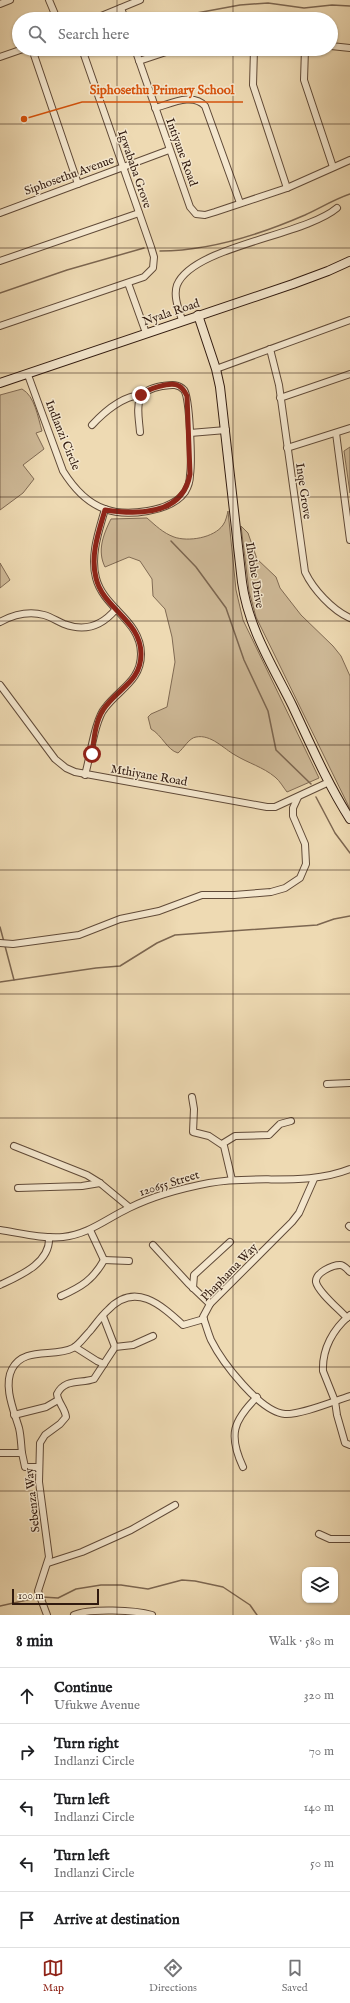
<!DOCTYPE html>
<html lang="en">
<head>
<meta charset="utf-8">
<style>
	body { margin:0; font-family:"IM FELL English",serif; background:#f2f2f2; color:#202124 }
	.controls { position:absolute; right:12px; bottom:12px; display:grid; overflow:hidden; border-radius:8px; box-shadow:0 1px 3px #0004 }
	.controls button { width:36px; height:36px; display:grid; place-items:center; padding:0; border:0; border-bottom:1px solid #e0e0e0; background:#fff; color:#202124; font:20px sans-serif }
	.scale { position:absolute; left:12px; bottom:10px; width:87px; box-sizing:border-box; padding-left:4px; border:2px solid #311a0f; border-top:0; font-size:11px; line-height:14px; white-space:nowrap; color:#311a0f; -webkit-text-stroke:3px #f4e7ce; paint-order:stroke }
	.stop { position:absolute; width:12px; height:12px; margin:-9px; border:3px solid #8f2418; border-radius:50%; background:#fff }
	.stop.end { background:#8f2418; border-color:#fff; box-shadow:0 1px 4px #0008 }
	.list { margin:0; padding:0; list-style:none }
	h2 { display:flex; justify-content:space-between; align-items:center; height:52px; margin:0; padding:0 16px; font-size:17px }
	h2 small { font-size:13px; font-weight:400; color:#757577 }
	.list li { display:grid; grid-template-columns:26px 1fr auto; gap:12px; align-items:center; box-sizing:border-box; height:56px; padding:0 16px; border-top:1px solid #e0e0e0 }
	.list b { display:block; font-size:15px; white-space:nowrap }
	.list p { margin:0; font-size:13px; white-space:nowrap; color:#757577 }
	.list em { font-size:13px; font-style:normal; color:#757577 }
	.icon { flex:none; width:22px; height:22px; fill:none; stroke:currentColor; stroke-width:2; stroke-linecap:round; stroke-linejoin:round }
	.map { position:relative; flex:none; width:350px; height:1615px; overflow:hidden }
	.search { position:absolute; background:#fff; box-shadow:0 1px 3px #0004; left:12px; right:12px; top:12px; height:44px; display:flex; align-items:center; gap:10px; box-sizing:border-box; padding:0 14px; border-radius:22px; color:#757577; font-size:15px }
	.sheet { height:332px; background:#fff }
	nav { display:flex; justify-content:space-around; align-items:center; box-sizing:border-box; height:56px; border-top:1px solid #e0e0e0; background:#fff; font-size:11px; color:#757577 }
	nav a { display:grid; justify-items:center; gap:2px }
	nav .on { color:#8f2418 }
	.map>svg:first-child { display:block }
	.grass { fill:#ceb997; stroke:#806a53 }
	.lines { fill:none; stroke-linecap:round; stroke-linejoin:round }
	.stream { stroke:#7c6650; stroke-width:1.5 }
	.street-casing { stroke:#604a38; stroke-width:8 }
	.secondary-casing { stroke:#311a0f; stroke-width:10 }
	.street { stroke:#f4e7ce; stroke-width:6 }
	.secondary { stroke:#f4e7ce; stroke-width:8 }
	.route { stroke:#8f2418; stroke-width:5 }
	.grid { fill:none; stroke:#311a0f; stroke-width:1; stroke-opacity:0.55 }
	.labels { text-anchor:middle; stroke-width:3; stroke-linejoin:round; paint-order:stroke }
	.street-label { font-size:12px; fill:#311a0f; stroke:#f4e7ce }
	.leader { fill:none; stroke:#d6530c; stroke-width:1.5 }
	.callout-dot { fill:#d6530c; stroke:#f4e7ce; stroke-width:1.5 }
	.callout-label { font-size:13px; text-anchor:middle; font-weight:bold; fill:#d6530c; stroke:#f4e7ce; stroke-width:3; stroke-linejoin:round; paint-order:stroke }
</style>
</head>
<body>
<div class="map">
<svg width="350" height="1615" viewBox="0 0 350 1615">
	<rect width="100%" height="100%" fill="#eedab3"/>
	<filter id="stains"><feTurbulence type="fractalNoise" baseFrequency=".005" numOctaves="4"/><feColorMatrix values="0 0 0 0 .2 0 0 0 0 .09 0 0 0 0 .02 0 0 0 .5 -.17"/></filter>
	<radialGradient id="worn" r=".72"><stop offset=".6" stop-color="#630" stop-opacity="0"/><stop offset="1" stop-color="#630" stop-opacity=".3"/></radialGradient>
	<g class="grass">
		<path d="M 22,389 C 35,396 38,418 42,431 L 36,433 L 44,449 L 23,465 L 34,479 L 23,493 L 0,510 L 0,395 Z"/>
		<polygon points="350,447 350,493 344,451"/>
		<path d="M 228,511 L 236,590 L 243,620 L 319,778 L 287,792 C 283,787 280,781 275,777 C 263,767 248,763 235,755 C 224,749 211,734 196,737 C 189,738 184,748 178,753 C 167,750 162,735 151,729 L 148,717 L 151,714 L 167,707 L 175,662 L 172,637 L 165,609 L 153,596 L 152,579 L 140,561 L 129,557 L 105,567 C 97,551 103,535 111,519 L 147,518 C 155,525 163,533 174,537 C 188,542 214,538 223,525 C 226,521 227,515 228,511 Z"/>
		<polygon points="241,526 248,533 257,559 276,577 280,588 301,615 333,646 341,656 350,676 350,809 256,617 249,591"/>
		<polygon points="0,563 10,580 0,588"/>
	</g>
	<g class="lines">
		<g class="stream">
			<polyline points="156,16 175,17 240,5 268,3 304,8 332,5 350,6"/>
			<path d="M 160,251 C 210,251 259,235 305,215 C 320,208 335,199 350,194"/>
			<polyline points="0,293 67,270 144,248"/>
			<polyline points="171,541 196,567 226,608 244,660 268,711 276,750 311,784"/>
			<polyline points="316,797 335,833 350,853"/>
			<polyline points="0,927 4,942"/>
			<polyline points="5,946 14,980"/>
			<polyline points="0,982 96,968 120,966 157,943 175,935 317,925 334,919 350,916"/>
			<polyline points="42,1597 58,1598 76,1589 101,1585 121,1585 148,1589 182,1580 195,1581 223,1587 250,1605 257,1615"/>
			<polyline points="0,1606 36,1598"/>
		</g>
		<defs>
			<g id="street">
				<polyline points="49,0 57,19"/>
				<polyline points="0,4 10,0"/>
				<polyline points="121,8 125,19"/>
				<polyline points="94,19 140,0"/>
				<polyline points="331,46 350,48"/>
				<polyline points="32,49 78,184"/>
				<polyline points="135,49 190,207 196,214 205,215 215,212 287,188 350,160"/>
				<polyline points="254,49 253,85 287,188"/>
				<polyline points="305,49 304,80 333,167"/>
				<polyline points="0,57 23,49"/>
				<polyline points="139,61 175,49"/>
				<path d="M 155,108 C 170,104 193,92 205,106 L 240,203"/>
				<polyline points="0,213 169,150"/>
				<polyline points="0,261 139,213"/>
				<polyline points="128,283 146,333"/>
				<path d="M 182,320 C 179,310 173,296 177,285 C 193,246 304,236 337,208"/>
				<polyline points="0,326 144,277 153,268 154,257 151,247 82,49"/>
				<path d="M 270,349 L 279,385 L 305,572 C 313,589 332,610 350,618"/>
				<polyline points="216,369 350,320"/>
				<path d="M 28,375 L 63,471 C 73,487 87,503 105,509 C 126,517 171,512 185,492 C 188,487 190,481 190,475 C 192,462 190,398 184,390 C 178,383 170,385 162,386 C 132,391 138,408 140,432"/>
				<polyline points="280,398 350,374"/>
				<path d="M 92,425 C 104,412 123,396 141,395"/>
				<polyline points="190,433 226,430"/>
				<polyline points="336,433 350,540"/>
				<polyline points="287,448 350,428"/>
				<path d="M 0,622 C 13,615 29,611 44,615 C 51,617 57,621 64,624 C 85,632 102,626 116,609"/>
				<polyline points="0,685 55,759 66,768 75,772 267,807 275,807 329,782"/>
				<path d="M 85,775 C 90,758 95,719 105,708 C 119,689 141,681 141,654 C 141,620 104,609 96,578 C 90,555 99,531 105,509"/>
				<polyline points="0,943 13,944 79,935 120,919 159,911 202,895 234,895 271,892 285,888 300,878 306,864 305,844 293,816 293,808 298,797"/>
				<polyline points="327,1084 350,1083"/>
				<polyline points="192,1097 194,1109 193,1132 209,1136 224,1146 232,1180"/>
				<polyline points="222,1144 235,1136 269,1135 280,1124 291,1121"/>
				<polyline points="14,1146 87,1175 100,1183 129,1207"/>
				<path d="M 314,1179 L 299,1213 L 292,1222 L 210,1304 L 203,1317 C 206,1325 208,1333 211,1340 C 222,1362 260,1412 285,1414 C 301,1415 334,1401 350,1396"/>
				<polyline points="18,1188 82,1186 100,1183"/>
				<polyline points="349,1226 350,1227"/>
				<path d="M 0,1230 C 20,1233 42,1239 63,1237 C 89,1234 106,1219 129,1208 C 153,1196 183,1188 209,1183 C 256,1174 305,1187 350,1169"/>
				<polyline points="90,1230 104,1260"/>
				<polyline points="153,1245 188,1283 210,1304"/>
				<polyline points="104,1260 129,1261"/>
				<path d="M 0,1285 C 19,1276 51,1263 49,1237"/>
				<polyline points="193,1288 194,1275 230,1242"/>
				<path d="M 61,1296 C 81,1287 93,1280 104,1260"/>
				<path d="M 350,1315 C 333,1329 322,1349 323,1371 L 335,1401 L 337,1415 L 345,1443 L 350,1445"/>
				<polyline points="103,1316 115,1347"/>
				<path d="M 347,1318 C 340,1310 318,1292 316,1282 C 315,1273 332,1265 340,1265 C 344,1265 347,1269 350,1272"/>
				<polyline points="75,1347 97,1361 104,1364"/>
				<polyline points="14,1415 46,1407 58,1400"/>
				<polyline points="0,1453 22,1453 25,1467 39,1467"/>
				<path d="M 22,1453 C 21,1445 21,1436 19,1428 C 14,1411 3,1386 12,1369 C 24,1346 54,1358 73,1348 C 79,1345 85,1336 90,1331 C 96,1324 101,1316 108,1310 C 135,1281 161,1305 183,1325 L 204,1319"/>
				<path d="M 243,1467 C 228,1435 233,1421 257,1397"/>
				<polyline points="319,1534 330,1539 350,1539"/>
				<polyline points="48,1563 82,1552 131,1530 175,1505"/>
				<path d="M 47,1615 L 38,1591 L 49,1557 L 39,1482 L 40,1443 L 45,1435 L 60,1424 L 66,1417 C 65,1408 58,1403 57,1394 C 65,1378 81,1384 94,1379 L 115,1347 L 133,1345 L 153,1336"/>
				<path d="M 74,1615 C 90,1608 135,1610 152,1615"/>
			</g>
			<g id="secondary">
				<path d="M 198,315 L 216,369 L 220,387 L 242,582 C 248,627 272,665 292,705 C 310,743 327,783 350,819"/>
				<polyline points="0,383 293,284 328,271 350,261"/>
			</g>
		</defs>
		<use href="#street" class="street-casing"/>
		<use href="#secondary" class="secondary-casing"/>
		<use href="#street" class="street"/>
		<use href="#secondary" class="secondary"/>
	</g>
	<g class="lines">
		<path class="route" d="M 92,754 C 94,740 95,722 103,710 C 116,689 141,683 141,654 C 141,620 103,609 96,578 C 90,555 99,531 105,510 C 138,515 183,515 190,474 L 187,396 C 185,392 183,388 179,386 C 171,381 147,389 141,395"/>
	</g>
	<path class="grid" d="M 117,0 L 117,19M 233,0 L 233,19M 117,49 L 117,1615M 233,49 L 233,1615M 0,124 L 350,124M 0,248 L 350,248M 0,373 L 350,373M 0,497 L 350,497M 0,621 L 350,621M 0,745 L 350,745M 0,870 L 350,870M 0,994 L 350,994M 0,1118 L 350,1118M 0,1242 L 350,1242M 0,1367 L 350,1367M 0,1491 L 350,1491"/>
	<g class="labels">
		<g class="street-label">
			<text transform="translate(182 152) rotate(70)" y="4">Intiyane Road</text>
			<text transform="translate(135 169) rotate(71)" y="4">Igwababa Grove</text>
			<text transform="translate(69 175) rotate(-20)" y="4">Siphosethu Avenue</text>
			<text transform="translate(171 312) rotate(-19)" y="4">Nyala Road</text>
			<text transform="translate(63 435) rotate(68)" y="4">Indlanzi Circle</text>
			<text transform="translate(304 491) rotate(82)" y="4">Inqe Grove</text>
			<text transform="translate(255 575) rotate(81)" y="4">Ihobhe Drive</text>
			<text transform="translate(149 775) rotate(10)" y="4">Mthiyane Road</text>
			<text transform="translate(169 1183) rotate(-17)" y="4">120655 Street</text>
			<text transform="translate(229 1272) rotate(-46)" y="4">Phaphama Way</text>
			<text transform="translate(32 1500) rotate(-96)" y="4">Sebenza Way</text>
		</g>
	</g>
	<path class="leader" d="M24 119L82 102H243"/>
	<circle class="callout-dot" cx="24" cy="119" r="4"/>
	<g class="callout-label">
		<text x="162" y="94">Siphosethu Primary School</text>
	</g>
	<rect width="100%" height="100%" filter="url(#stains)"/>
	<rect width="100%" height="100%" fill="url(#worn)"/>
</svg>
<div class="controls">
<button><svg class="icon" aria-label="layers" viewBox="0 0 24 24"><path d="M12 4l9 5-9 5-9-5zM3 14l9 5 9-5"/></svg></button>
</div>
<div class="scale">100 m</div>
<div class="stop" style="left:92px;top:754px"></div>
<div class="stop end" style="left:141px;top:395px"></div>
<div class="search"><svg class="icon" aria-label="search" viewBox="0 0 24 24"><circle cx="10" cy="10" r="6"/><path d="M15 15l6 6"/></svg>Search here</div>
</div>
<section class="sheet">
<h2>8 min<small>Walk · 580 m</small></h2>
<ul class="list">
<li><svg class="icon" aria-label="ahead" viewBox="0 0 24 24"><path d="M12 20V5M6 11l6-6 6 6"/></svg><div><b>Continue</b><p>Ufukwe Avenue</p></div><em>320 m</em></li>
<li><svg class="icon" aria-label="right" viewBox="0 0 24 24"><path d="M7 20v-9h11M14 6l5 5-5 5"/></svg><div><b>Turn right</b><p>Indlanzi Circle</p></div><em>70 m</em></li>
<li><svg class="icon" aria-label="left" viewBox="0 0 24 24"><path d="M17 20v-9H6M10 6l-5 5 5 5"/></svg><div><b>Turn left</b><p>Indlanzi Circle</p></div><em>140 m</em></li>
<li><svg class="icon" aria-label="left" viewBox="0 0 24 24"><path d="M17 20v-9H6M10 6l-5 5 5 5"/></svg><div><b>Turn left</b><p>Indlanzi Circle</p></div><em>50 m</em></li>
<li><svg class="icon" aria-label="arrive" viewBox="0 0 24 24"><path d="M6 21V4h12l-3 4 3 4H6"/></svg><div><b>Arrive at destination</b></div></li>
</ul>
</section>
<nav>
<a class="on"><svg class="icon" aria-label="map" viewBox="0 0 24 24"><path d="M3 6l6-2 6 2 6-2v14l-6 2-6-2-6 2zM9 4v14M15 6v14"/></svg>Map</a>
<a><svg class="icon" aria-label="directions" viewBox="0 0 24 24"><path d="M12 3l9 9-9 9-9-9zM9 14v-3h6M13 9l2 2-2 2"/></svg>Directions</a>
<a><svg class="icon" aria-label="saved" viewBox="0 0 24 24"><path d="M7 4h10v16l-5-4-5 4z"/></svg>Saved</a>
</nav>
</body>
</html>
